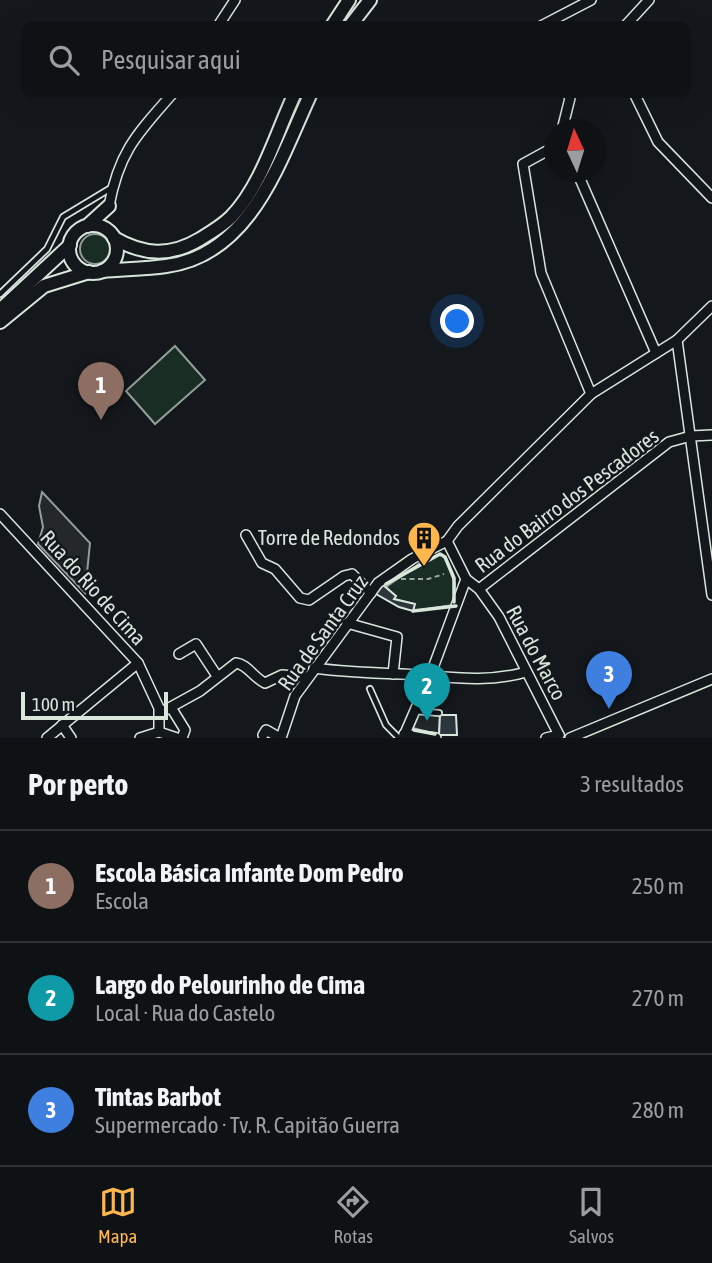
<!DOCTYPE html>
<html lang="pt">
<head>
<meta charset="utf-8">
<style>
	body { margin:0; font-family:"Asap Condensed",sans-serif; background:#181b1e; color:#f1f3f6 }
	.compass { position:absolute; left:544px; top:119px; width:63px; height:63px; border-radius:50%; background:#0f1215; box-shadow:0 7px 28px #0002; rotate:356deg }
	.scale { position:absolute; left:21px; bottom:18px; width:147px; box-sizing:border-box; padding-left:7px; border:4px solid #d8e6dc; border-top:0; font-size:19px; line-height:24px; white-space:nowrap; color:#d8e6dc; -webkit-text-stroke:5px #14181c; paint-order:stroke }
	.you { position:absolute; left:458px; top:322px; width:24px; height:24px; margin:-18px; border:5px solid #fff; border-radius:50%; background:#1a73e8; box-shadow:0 0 0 10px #1a73e833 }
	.badge { display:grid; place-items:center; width:46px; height:46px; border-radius:50%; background:#ffb74d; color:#fff; font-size:23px; font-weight:700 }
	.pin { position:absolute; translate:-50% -58px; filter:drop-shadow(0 2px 4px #0008) }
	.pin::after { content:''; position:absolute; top:37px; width:24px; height:21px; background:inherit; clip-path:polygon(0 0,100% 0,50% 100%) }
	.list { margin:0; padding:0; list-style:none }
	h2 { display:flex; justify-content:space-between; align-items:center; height:91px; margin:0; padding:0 28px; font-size:30px }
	h2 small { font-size:23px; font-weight:400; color:#9b9ea0 }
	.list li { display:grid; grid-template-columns:46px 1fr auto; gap:21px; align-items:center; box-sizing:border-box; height:112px; padding:0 28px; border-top:2px solid #2f3234 }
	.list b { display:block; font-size:26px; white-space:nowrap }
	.list p { margin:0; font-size:23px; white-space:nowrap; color:#9b9ea0 }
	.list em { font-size:23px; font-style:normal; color:#9b9ea0 }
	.icon { flex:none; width:38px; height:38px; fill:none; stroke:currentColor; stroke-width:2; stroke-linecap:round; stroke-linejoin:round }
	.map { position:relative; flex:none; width:712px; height:738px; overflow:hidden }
	.search { position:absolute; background:#0f1215; box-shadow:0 7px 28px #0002; left:21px; right:21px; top:21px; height:77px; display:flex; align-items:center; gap:18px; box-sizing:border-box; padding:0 24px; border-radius:14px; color:#9b9ea0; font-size:26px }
	.sheet { height:427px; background:#0f1215 }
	nav { display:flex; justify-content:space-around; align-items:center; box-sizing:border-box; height:98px; border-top:2px solid #2f3234; background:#0f1215; font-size:19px; color:#9b9ea0 }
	nav a { display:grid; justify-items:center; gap:4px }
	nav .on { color:#ffb74d }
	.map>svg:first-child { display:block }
	.green { fill:#1a2d24; stroke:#939e99; stroke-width:2 }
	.parking { fill:#24282b; stroke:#939e99; stroke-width:2 }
	.building { fill:#2c363c; stroke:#d8e6dc; stroke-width:2 }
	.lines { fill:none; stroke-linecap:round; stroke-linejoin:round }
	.lane-casing { stroke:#d8e6dc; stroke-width:8 }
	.street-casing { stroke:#d8e6dc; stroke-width:12 }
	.secondary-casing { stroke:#d8e6dc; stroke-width:16 }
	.path { stroke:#9da8a2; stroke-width:2; stroke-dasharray:5 3.5; stroke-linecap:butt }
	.lane { stroke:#14181c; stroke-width:4.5 }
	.street { stroke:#14181c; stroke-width:9 }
	.secondary { stroke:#14181c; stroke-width:12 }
	.wall { stroke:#d8e6dc; stroke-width:3.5 }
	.labels { text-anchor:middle; stroke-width:5; stroke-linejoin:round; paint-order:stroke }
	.street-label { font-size:21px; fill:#d8e6dc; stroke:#14181c }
	.poi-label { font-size:21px; fill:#d8e6dc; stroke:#14181c; text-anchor:end }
</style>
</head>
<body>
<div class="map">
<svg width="712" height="738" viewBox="0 0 712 738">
	<rect width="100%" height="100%" fill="#14181c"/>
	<g class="green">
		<circle cx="95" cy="249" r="15"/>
		<polygon points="175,346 205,380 155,424 126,391"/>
		<polygon points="440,554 445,557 455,584 453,605 413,611 414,604 394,599 395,596 386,587 420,563"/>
	</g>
	<g class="parking">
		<polygon points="42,492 90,543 85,593 38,544 43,527 39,506"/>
		<polygon points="419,714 440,715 439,735 413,728"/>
	</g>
	<g class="building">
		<polygon points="383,585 396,596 394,599 415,604 413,611 399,607 376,594"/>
		<polygon points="440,715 456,715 457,735 439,735"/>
	</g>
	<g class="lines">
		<defs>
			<g id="lane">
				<polyline points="0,294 47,249 63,217 111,188"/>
				<polyline points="370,689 386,725 399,738"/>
				<polyline points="415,711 439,713"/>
			</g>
			<g id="street">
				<polyline points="218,26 235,0"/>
				<polyline points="541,26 591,0"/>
				<polyline points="625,26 649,0"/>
				<polyline points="634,93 658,142 712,198"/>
				<polyline points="562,130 570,98 567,93"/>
				<polyline points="554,147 523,164 541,273 591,394"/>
				<polyline points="577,172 656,353"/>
				<path d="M 109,206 C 119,151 138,133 173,93"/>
				<polyline points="677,340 712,595"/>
				<polyline points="0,514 138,663 159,708 159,732"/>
				<polyline points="246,535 262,563 275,569 300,598 309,600 344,576 352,574 371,593"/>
				<polyline points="466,579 479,589 669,442 691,436 712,435"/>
				<polyline points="479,589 499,617 559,735"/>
				<polyline points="347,623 397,637 393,674"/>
				<polyline points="179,654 196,644 217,676"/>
				<path d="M 314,668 C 344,672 372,673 401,674 C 443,676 485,684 526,672"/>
				<polyline points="172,709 185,730 182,738"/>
				<path d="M 160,713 L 200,691 L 236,663 C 247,664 254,678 265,683 L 282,675 L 307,677"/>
				<polyline points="62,725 71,738"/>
				<polyline points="404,734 436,738"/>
				<polyline points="263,735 266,730 280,738"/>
				<polyline points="47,738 138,663"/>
				<polyline points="140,738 159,732 177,738"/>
				<polyline points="281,738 295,696 378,583 412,559 447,541 458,526 591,394 677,340 712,306"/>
				<polyline points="403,738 430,676 466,579 447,541"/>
				<polyline points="546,738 559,735"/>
				<polyline points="570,738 712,679"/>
			</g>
			<g id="secondary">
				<polyline points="332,26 349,0"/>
				<polyline points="350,26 370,0"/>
				<circle cx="93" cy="249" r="24"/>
				<polyline points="87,226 109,206"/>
				<path d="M 114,238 C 143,255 170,257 200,239 C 210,233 222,226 231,217 C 262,185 276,133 295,93"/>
				<path d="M 102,271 C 123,269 145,269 166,266 C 252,255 280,159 311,93"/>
				<polyline points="0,310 70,245"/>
				<polyline points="0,322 44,286 89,272"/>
			</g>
		</defs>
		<use href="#lane" class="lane-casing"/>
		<use href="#street" class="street-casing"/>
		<use href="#secondary" class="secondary-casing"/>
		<polyline class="path" points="401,579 428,579 444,574"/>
		<use href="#lane" class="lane"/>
		<use href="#street" class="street"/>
		<use href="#secondary" class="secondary"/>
		<g class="wall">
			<polyline points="386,584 440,554 445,557 454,578 454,602"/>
			<polyline points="413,611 456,606"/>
			<polyline points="414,730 435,734"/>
		</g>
	</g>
	<defs>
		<symbol id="building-pin" viewBox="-11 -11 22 30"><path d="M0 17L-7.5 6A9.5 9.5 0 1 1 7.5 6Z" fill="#ffb74d" stroke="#14181c"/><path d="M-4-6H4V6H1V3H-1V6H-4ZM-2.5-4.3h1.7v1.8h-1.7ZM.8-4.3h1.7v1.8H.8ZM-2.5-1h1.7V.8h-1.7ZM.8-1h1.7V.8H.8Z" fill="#111"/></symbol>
	</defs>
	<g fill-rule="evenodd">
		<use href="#building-pin" x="405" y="519" width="38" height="52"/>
	</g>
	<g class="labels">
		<g class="street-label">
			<text transform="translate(567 501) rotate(-37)" y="7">Rua do Bairro dos Pescadores</text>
			<text transform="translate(93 588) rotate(48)" y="7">Rua do Rio de Cima</text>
			<text transform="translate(323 633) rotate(-54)" y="7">Rua de Santa Cruz</text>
			<text transform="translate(536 653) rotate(62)" y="7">Rua do Marco</text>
		</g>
		<g class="poi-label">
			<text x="400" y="545">Torre de Redondos</text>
		</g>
	</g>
</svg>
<svg class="compass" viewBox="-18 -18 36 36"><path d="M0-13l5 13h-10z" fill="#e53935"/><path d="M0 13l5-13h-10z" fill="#9b9ea0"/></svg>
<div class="scale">100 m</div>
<div class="you"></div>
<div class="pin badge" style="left:101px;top:420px;background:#8d6e63">1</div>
<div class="pin badge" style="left:427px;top:721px;background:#0f9aa8">2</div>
<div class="pin badge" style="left:609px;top:709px;background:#3f7fe0">3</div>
<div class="search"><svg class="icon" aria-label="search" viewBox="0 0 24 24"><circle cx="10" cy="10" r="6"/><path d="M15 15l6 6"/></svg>Pesquisar aqui</div>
</div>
<section class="sheet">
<h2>Por perto<small>3 resultados</small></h2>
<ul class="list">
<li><span class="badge" style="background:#8d6e63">1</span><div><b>Escola Básica Infante Dom Pedro</b><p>Escola</p></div><em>250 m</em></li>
<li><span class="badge" style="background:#0f9aa8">2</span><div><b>Largo do Pelourinho de Cima</b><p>Local · Rua do Castelo</p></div><em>270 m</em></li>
<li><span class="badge" style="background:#3f7fe0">3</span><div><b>Tintas Barbot</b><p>Supermercado · Tv. R. Capitão Guerra</p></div><em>280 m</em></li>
</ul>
</section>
<nav>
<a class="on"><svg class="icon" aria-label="map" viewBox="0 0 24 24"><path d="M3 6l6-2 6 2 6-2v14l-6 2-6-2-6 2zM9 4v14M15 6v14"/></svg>Mapa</a>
<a><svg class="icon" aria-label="directions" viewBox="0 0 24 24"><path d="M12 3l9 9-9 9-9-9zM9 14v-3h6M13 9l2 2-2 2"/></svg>Rotas</a>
<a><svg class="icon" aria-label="saved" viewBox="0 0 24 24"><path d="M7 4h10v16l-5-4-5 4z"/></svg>Salvos</a>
</nav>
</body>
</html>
